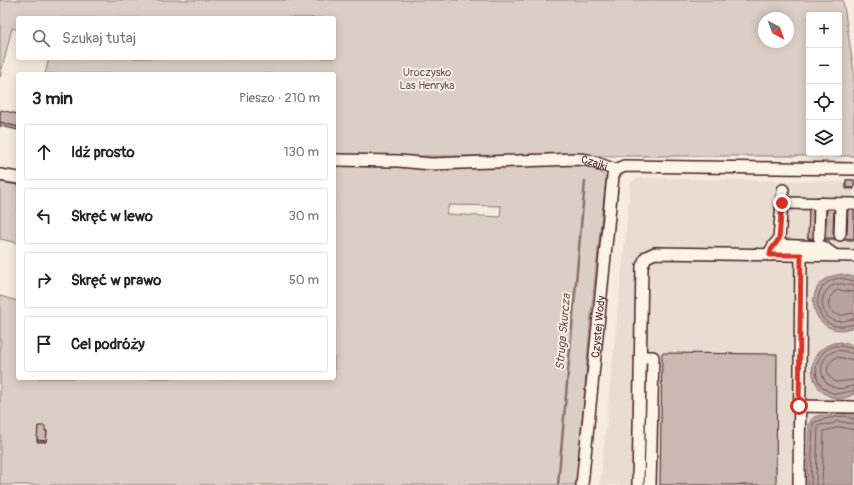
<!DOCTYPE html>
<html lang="pl">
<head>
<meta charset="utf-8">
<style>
	body { margin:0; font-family:Pangolin,sans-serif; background:#f2f2f2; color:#222 }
	.controls { position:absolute; right:12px; top:12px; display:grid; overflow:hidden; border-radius:4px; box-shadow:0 2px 10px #0003 }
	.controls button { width:36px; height:36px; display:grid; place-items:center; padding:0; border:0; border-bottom:1px solid #e0e0e0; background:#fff; color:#222; font:20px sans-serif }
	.compass { position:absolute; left:758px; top:12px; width:36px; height:36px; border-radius:50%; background:#fff; box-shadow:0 2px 10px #0003; rotate:139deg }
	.stop { position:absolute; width:12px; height:12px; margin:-9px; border:3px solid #d93025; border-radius:50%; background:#fff }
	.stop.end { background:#d93025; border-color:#fff; box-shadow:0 1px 4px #0008 }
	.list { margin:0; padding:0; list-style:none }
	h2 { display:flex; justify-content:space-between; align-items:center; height:52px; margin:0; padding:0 16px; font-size:17px }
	h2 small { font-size:13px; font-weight:400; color:#767676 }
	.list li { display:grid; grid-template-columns:26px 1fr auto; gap:12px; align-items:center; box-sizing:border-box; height:56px; margin:0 8px 8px; padding:0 8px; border:1px solid #e0e0e0; border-radius:4px }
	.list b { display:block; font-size:15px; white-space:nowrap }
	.list em { font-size:13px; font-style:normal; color:#767676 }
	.icon { flex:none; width:22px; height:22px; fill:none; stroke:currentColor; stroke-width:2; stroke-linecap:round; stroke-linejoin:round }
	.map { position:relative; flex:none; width:854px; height:485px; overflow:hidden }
	.search { position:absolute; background:#fff; box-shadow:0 2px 10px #0003; left:16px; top:16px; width:320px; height:44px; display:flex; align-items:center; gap:10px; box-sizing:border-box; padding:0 14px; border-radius:4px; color:#767676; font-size:15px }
	.panel { position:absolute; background:#fff; box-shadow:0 2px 10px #0003; left:16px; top:72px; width:320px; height:308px; border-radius:4px }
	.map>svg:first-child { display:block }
	.built { fill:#e8ddd0 }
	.green { fill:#dbcec4; stroke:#927678; fill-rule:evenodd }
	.water { fill:#b8a39e; stroke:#8c6e70 }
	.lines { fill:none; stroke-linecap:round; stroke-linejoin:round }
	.shore { stroke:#765459; stroke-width:1 }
	.stream { stroke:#8c6e70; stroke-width:2.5 }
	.minor-casing { stroke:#4a1f2b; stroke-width:14 }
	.minor { stroke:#fcf5e5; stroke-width:11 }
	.wall { fill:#ae9f98; stroke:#4a1f2b }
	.building { fill:#cab9b1; stroke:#4a1f2b }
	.route { stroke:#d93025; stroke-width:5 }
	.labels { text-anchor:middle; stroke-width:3.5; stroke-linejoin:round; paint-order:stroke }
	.park-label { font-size:11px; fill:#6e4b51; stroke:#fcf5e5 }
	.street-label { font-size:11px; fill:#4a1f2b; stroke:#fcf5e5 }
	.water-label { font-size:12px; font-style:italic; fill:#704d53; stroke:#fcf5e5 }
</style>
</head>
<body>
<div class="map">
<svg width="854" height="485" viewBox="0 0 854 485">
	<rect width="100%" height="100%" fill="#f5ecde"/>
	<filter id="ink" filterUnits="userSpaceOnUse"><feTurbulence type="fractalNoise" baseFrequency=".025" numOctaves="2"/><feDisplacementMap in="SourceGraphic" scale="8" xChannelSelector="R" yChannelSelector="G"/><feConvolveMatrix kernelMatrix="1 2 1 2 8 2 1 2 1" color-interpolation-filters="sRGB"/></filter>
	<g filter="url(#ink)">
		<polygon class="built" points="639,178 846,182 846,191 854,189 854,485 600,485 631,182"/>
		<g class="green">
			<path d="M 0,0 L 843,0 L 854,72 L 854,156 L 334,156 L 334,74 L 45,74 L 49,58 L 334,58 L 334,18 L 18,18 L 18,30 L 12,28 L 0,77 ZM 809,15 L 839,15 L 839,153 L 809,153 ZM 764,18 L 788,18 L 788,42 L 764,42 Z"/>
			<path d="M 334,162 L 582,165 L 599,171 L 606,178 L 591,314 L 577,485 L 0,485 L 0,296 L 18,301 L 18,378 L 334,378 ZM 449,205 L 501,206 L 500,217 L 446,214 Z"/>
			<polygon points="0,182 18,185 18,243 0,239"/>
		</g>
		<g class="water">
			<path d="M 841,274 L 854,277 L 854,327 C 812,344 795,280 841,274 Z"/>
			<path d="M 840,342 L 854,345 L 854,394 C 816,416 790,348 840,342 Z"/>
			<path d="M 831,412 L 850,412 L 854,416 L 854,485 L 807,485 L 809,424 C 812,414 822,415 831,416 Z"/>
		</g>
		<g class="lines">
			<g class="shore">
				<path d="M 854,281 C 848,280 842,277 835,279 C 812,285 812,320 835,326 C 842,327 848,325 854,324"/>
				<path d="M 854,286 C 849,286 844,283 838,284 C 819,287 816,314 835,321 C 842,323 848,319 854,319"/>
				<path d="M 854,292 L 838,290 C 827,295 824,311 838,315 C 843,316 849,313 854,313"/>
				<path d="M 854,349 C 848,348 842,345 835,346 C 812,351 809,385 832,393 C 840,395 846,391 854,391"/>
				<path d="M 854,354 C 848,353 842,349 835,351 C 817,356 817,383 836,388 C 842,390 848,386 854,386"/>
				<path d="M 854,360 L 837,357 C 825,362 824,376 836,382 L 854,380"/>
				<path d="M 811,485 L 813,423 C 817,420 840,416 845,416 C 849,417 850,419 854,419"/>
				<polyline points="816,485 818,425 832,424 838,421 854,424"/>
				<polyline points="822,485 824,431 840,427 854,430"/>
			</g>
			<polyline class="stream" points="558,485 585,181"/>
			<defs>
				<g id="minor">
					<path id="s1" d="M 334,160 L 399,161 L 431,164 L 577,159 L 588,160 L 616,170"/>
					<polyline points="0,175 18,178"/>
					<polyline points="782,203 854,204"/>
					<polyline points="840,235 841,204"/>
					<polyline points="819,237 820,203"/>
					<polyline points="774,245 823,247 834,255"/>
					<polyline points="770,255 771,250 779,239 783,190"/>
					<polyline points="640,357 653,357 650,485"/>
					<polyline points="799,406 854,407"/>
					<path id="s2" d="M 582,485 L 613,176 L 616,170 L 624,166 L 854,169"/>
					<polyline points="638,485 642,266 646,257 655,253 854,256"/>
					<polyline points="799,485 801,255"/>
				</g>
			</defs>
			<use href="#minor" class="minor-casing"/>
			<use href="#minor" class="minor"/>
		</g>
		<g class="wall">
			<polygon points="18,114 18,130 0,126 0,115"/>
			<rect x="846" y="180" width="8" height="9"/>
			<polygon points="809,209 813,209 813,240 808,239"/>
			<polygon points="827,209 833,233 835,238 835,240 825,240"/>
			<polygon points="854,209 854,240 844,240 844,238 847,233"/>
			<polygon points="38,426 45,431 47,431 46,442 37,442"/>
		</g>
		<g class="building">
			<polygon points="1,110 18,114 18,127 0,122 0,115"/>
			<polygon points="846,180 854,180 854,188 846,187"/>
			<polygon points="809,209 813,209 813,238 808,238"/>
			<polygon points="827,209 834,209 833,233 835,238 825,238"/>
			<polygon points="848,209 854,209 854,239 844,238 847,233"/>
			<polygon points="662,353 777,354 776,485 660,485"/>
			<polygon points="38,426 45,426 45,431 47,431 46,441 37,440"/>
		</g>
	</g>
	<g class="lines" filter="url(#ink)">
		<polyline class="route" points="782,203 779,239 771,250 770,255 801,255 799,406"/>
	</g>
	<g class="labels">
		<g class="park-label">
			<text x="427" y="76">Uroczysko<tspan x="427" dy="13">Las Henryka</tspan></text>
		</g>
		<g class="street-label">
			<text dy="4" stroke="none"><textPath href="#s1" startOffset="261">Czajki</textPath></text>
			<text dy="4" stroke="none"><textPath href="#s2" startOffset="159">Czystej Wody</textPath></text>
		</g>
		<g class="water-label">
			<text transform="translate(563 332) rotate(-85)" y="4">Struga Skurcza</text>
		</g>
	</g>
</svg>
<div class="controls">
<button>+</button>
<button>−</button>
<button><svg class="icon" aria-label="locate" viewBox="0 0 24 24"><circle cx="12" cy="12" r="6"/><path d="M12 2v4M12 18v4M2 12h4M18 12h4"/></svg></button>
<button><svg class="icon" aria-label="layers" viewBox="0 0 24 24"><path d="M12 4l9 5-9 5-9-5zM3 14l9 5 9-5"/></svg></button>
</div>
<svg class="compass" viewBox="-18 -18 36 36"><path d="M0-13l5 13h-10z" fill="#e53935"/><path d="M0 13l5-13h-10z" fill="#767676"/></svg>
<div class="stop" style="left:799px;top:406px"></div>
<div class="stop end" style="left:782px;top:203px"></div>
<div class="search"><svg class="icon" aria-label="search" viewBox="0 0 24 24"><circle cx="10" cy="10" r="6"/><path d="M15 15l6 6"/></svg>Szukaj tutaj</div>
<section class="panel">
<h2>3 min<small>Pieszo · 210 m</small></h2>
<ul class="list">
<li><svg class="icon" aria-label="ahead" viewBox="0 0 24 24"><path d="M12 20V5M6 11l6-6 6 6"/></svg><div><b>Idź prosto</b></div><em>130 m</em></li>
<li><svg class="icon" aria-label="left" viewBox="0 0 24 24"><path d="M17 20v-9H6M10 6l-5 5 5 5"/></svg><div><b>Skręć w lewo</b></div><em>30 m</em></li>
<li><svg class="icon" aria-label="right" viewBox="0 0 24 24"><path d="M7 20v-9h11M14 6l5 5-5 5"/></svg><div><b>Skręć w prawo</b></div><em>50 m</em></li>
<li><svg class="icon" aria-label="arrive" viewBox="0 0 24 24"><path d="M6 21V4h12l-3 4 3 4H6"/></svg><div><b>Cel podróży</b></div></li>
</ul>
</section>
</div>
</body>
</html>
